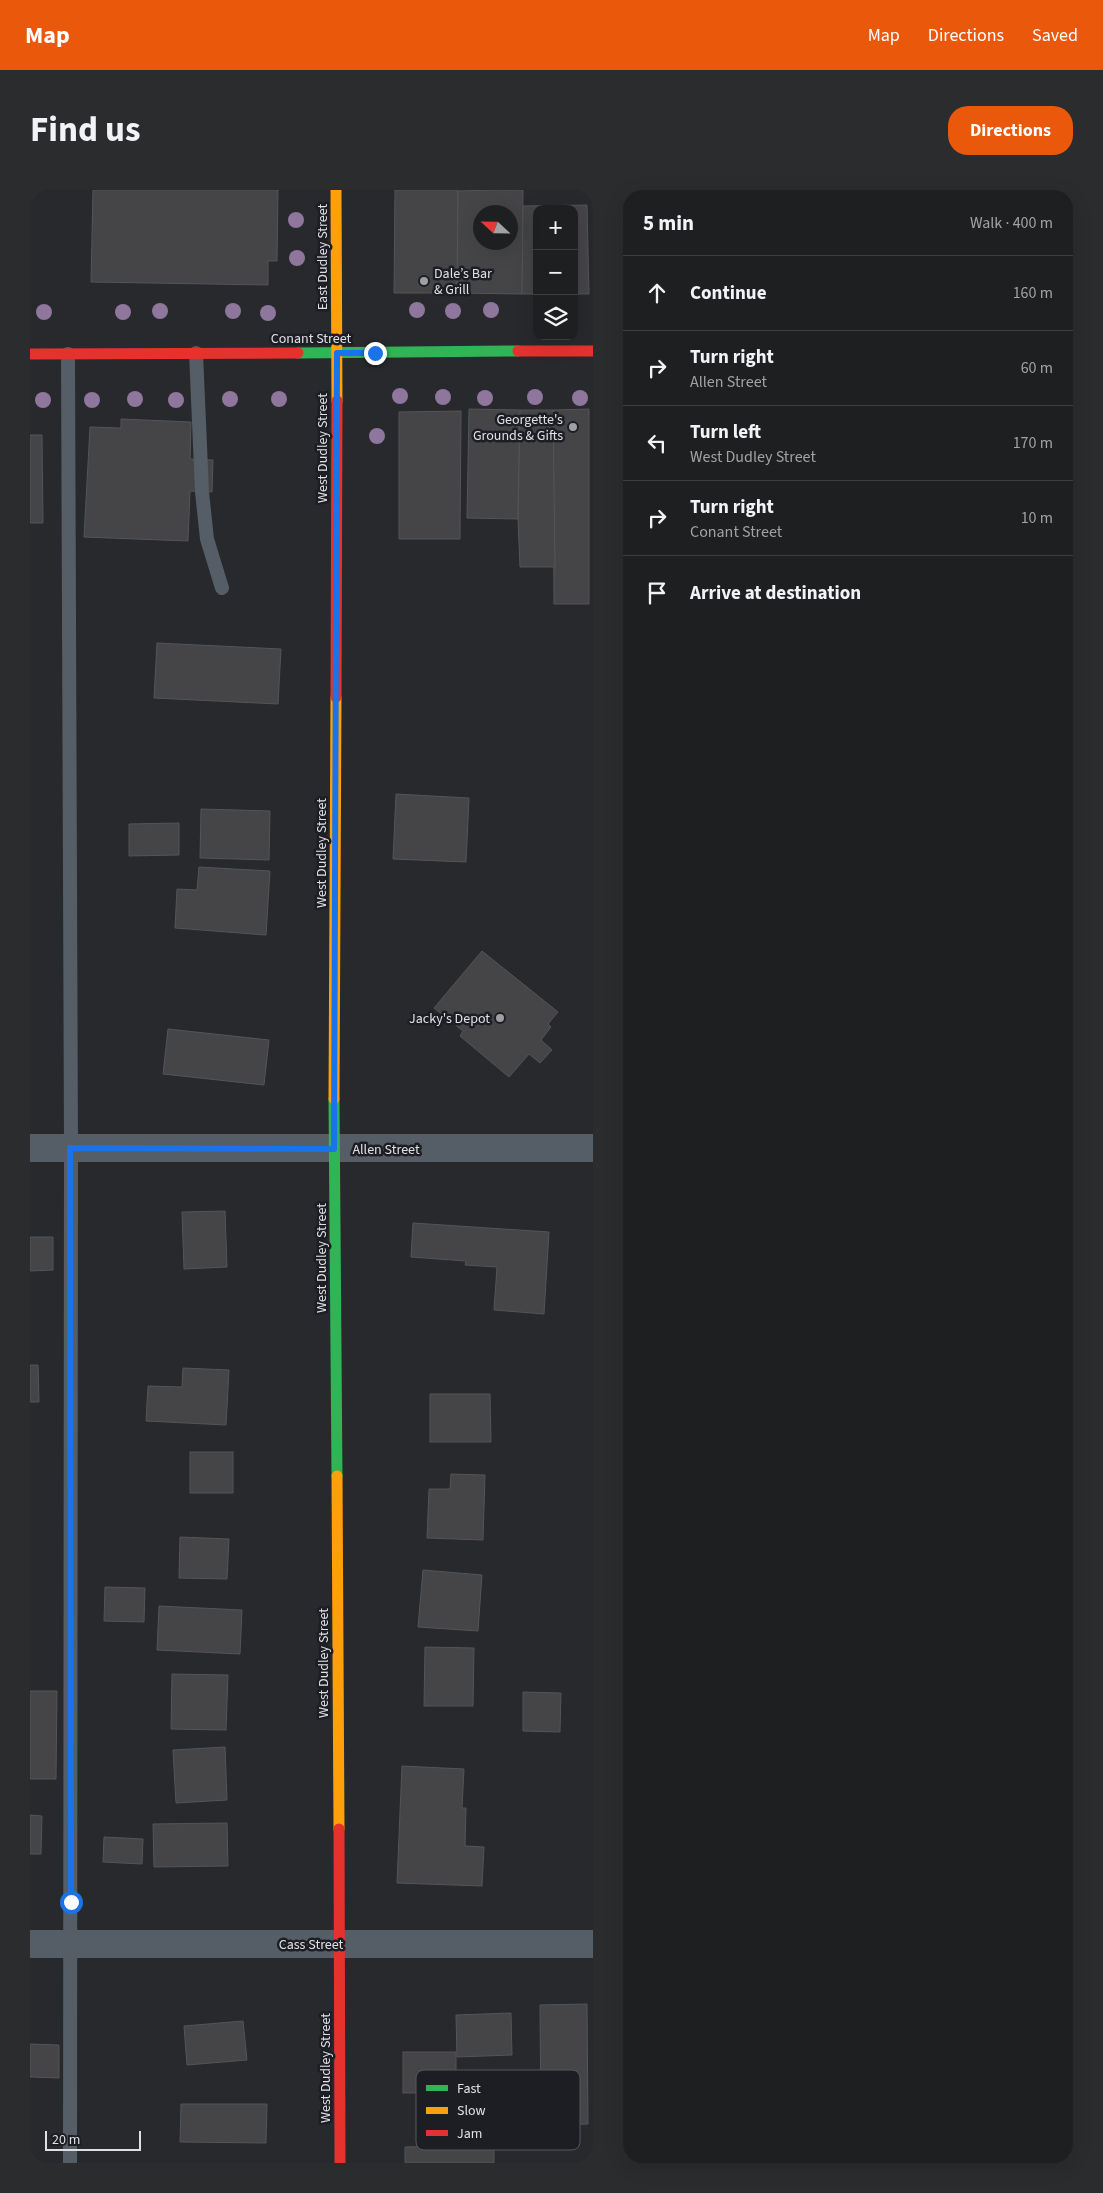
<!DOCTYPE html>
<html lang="en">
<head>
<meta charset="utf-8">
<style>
	body { margin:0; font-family:"Source Sans 3",sans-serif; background:#2b2c2e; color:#f1f3f6 }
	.controls { position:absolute; right:15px; top:15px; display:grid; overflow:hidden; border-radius:10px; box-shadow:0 5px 20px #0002 }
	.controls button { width:45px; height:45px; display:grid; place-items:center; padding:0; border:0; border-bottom:1px solid #3c3d3f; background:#1e1f21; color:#f1f3f6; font:25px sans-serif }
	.compass { position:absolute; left:443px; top:15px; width:45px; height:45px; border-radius:50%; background:#1e1f21; box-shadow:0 5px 20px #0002; rotate:292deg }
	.scale { position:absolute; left:15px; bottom:12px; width:96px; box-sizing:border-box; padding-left:5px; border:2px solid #dfe0e3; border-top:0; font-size:14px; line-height:18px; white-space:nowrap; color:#dfe0e3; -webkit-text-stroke:4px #1d1e24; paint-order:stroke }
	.stop { position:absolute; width:15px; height:15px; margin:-11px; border:4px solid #1a73e8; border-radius:50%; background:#fff }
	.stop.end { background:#1a73e8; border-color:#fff; box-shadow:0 1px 5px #0008 }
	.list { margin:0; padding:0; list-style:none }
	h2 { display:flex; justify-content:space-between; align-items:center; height:65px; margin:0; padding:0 20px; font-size:21px }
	h2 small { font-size:16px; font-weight:400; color:#a1a2a5 }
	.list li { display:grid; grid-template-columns:32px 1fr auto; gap:15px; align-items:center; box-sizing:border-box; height:75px; padding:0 20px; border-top:1px solid #3c3d3f }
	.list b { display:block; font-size:19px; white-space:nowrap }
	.list p { margin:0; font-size:16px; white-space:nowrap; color:#a1a2a5 }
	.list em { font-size:16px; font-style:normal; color:#a1a2a5 }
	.icon { flex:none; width:28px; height:28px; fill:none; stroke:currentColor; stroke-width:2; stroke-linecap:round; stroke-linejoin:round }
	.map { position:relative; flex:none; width:563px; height:1973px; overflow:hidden; border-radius:20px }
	header { display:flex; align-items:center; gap:30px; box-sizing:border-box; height:70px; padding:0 25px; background:#ea580c; color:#fff }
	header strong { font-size:24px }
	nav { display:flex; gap:28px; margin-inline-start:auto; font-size:18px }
	.intro { display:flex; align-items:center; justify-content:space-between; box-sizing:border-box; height:120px; padding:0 30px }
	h1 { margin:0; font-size:35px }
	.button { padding:12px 22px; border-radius:20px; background:#ea580c; color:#fff; font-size:18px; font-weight:700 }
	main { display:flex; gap:30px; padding:0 30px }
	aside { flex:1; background:#1e1f21; border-radius:20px; box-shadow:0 5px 20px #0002 }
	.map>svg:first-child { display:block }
	.building { fill:#454548; stroke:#555457; fill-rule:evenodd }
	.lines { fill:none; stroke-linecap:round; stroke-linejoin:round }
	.lane { stroke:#555d67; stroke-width:14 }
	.street { stroke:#555d67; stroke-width:28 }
	.fast { stroke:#30b455; stroke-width:11 }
	.slow { stroke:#ff9f0a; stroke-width:11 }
	.jam { stroke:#e5322d; stroke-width:11 }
	.tree { fill:#8e769d }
	.route { stroke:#1a73e8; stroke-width:6 }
	.poi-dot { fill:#9fa0a3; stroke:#1d1e24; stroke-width:2 }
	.labels { text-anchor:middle; stroke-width:5; stroke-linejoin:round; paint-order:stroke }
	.street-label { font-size:14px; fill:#dfe0e3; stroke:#1d1e24 }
	.poi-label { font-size:14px; fill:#dfe0e3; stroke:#1d1e24; text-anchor:end }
	.key { fill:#1d1e24; stroke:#57585d; stroke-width:1 }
	.key-label { font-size:14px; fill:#dfe0e3 }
</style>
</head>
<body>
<header>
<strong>Map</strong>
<nav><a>Map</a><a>Directions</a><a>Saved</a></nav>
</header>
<div class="intro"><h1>Find us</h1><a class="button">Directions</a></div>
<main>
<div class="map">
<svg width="563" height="1973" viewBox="0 0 563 1973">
	<rect width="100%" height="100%" fill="#28292c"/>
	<g class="building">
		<polygon points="63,0 248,0 247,71 238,71 238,95 61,92"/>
		<polygon points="365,0 428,0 427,103 364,103"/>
		<path d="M 460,0 L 493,0 L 492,104 L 427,103 L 428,1 ZM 450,22 L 480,22 L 480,52 L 450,52 Z"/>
		<polygon points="557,15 559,104 544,104 544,19 507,19 507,104 492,104 493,16"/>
		<polygon points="439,219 490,220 488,329 437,328"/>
		<polygon points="559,219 559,414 524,414 523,220"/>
		<polygon points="490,220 523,220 525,377 490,377 488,329"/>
		<polygon points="431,221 430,349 369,349 369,222"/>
		<polygon points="91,229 161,232 160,269 183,270 182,302 160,301 158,351 54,347 60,237 91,238"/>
		<polygon points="0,245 12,245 13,333 0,333"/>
		<polygon points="127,453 251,459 248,514 124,508"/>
		<polygon points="366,604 439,608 436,672 363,669"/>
		<polygon points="171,619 240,621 239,670 170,668"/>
		<polygon points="149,633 149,665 99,666 99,634"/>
		<polygon points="169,677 240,681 236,745 145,738 147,699 167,700"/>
		<polygon points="452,761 528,822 518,834 521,837 511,850 522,860 510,873 499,864 479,887 430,846 433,841 404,818"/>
		<polygon points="138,839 239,850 234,895 133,884"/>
		<polygon points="195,1021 197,1077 154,1079 152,1022"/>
		<polygon points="383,1033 519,1042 514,1124 464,1120 467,1077 435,1075 436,1071 381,1067"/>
		<polygon points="0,1047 23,1047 23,1080 0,1081"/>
		<polygon points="0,1175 8,1175 9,1212 0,1212"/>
		<polygon points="153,1178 199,1180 196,1235 116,1231 118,1196 152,1197"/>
		<polygon points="400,1204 460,1204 461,1252 400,1252"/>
		<rect x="160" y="1262" width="43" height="41"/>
		<polygon points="421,1284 455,1285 453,1350 397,1348 399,1299 420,1299"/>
		<polygon points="150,1347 199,1349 197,1389 149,1388"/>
		<polygon points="393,1380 452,1385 448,1441 388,1437"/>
		<polygon points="75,1397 115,1398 114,1432 74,1431"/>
		<polygon points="129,1416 212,1420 210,1464 127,1460"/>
		<polygon points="395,1457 444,1458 443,1516 394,1516"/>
		<polygon points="142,1484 198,1485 196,1540 141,1539"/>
		<polygon points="0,1501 27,1501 26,1589 0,1589"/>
		<polygon points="493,1502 531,1503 530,1542 493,1541"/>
		<polygon points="195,1557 197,1610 146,1613 143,1560"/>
		<polygon points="372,1576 434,1579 432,1618 436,1618 435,1656 454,1657 452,1696 367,1693"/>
		<polygon points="0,1625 12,1626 11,1664 0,1664"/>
		<polygon points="197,1633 198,1676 124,1677 123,1634"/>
		<polygon points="74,1647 113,1649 112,1674 73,1672"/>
		<polygon points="557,1814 558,1934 511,1935 510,1815"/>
		<polygon points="481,1823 482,1865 427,1867 426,1825"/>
		<polygon points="213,1831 217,1870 157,1875 154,1836"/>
		<polygon points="0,1854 29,1855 29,1888 0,1887"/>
		<rect x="373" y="1862" width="53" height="41"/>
		<polygon points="151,1914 237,1914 236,1953 150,1952"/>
		<polygon points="464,1955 464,1973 375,1973 375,1957"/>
	</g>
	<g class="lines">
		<g class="lane">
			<polyline points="166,163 172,302 177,349 192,398"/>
			<polyline points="38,164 41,958 40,1973"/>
		</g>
		<g class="street">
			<polyline points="0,958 563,958"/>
			<polyline points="0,1754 563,1754"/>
		</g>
		<g class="fast">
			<polyline points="268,163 488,161"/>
			<polyline points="304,909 307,1286"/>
		</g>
		<g class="slow">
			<polyline points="306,0 307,211"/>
			<polyline points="304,909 306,507"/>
			<polyline points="307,1286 309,1639"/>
		</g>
		<g class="jam">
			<polyline points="488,161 563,161"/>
			<polyline points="0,164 268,163"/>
			<polyline points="306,507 307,211"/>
			<polyline points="309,1639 310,1973"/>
		</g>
	</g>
	<g class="tree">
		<circle cx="266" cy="30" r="8"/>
		<circle cx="267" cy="68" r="8"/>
		<circle cx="387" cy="120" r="8"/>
		<circle cx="461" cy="120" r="8"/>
		<circle cx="130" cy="121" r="8"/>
		<circle cx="203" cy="121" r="8"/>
		<circle cx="423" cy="121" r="8"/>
		<circle cx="14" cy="122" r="8"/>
		<circle cx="93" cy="122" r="8"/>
		<circle cx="238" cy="123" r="8"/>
		<circle cx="370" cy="206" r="8"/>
		<circle cx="413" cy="207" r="8"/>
		<circle cx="505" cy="207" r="8"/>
		<circle cx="455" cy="208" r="8"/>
		<circle cx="550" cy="208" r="8"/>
		<circle cx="105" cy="209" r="8"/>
		<circle cx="200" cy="209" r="8"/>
		<circle cx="249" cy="209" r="8"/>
		<circle cx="13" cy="210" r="8"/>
		<circle cx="62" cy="210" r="8"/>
		<circle cx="146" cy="210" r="8"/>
		<circle cx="347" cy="246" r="8"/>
	</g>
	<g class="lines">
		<polyline class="route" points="41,1712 40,958 304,959 307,163 345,163"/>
	</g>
	<g class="poi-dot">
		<circle cx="394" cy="91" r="5"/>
		<circle cx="543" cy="237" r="5"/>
		<circle cx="470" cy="828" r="5"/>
	</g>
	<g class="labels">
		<g class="street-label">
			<text transform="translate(292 67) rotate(-90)" y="5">East Dudley Street</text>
			<text x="281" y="153">Conant Street</text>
			<text transform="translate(292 258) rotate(-90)" y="5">West Dudley Street</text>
			<text transform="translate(291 663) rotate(-90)" y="5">West Dudley Street</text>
			<text x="356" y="964">Allen Street</text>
			<text transform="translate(291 1068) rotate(-90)" y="5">West Dudley Street</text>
			<text transform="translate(293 1473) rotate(-90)" y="5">West Dudley Street</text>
			<text x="281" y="1759">Cass Street</text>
			<text transform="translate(295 1878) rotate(-90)" y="5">West Dudley Street</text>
		</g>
		<g class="poi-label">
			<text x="404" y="88" text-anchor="start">Dale’s Bar<tspan x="404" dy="16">&amp; Grill</tspan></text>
			<text x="533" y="234">Georgette's<tspan x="533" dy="16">Grounds &amp; Gifts</tspan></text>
			<text x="460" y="833">Jacky's Depot</text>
		</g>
	</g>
	<rect x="386" y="1880" width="164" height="80" rx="8" class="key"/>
	<rect x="396" y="1895" width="22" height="6" fill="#30b455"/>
	<rect x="396" y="1917" width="22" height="7" fill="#ff9f0a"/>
	<rect x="396" y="1940" width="22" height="6" fill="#e5322d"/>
	<g class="key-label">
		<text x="427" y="1903">Fast</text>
		<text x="427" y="1925">Slow</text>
		<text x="427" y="1948">Jam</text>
	</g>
</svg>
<div class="controls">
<button>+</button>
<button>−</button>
<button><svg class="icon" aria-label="layers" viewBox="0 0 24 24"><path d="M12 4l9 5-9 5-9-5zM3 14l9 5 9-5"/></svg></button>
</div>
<svg class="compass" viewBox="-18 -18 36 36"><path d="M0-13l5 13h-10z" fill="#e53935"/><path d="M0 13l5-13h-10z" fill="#a1a2a5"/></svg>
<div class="scale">20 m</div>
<div class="stop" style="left:41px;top:1712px"></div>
<div class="stop end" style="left:345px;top:163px"></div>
</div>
<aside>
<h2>5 min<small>Walk · 400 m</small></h2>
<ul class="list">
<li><svg class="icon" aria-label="ahead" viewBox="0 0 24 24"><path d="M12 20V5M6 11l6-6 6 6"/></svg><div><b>Continue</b></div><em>160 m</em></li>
<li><svg class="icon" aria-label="right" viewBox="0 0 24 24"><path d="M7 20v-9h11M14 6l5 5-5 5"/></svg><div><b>Turn right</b><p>Allen Street</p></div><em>60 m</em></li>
<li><svg class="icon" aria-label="left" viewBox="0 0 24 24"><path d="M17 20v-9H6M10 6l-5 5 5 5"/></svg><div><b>Turn left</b><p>West Dudley Street</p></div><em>170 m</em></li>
<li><svg class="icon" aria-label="right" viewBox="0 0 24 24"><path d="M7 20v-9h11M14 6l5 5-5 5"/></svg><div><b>Turn right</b><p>Conant Street</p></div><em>10 m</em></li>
<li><svg class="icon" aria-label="arrive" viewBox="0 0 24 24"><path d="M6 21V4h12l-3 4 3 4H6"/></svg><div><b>Arrive at destination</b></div></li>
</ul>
</aside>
</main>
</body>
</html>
